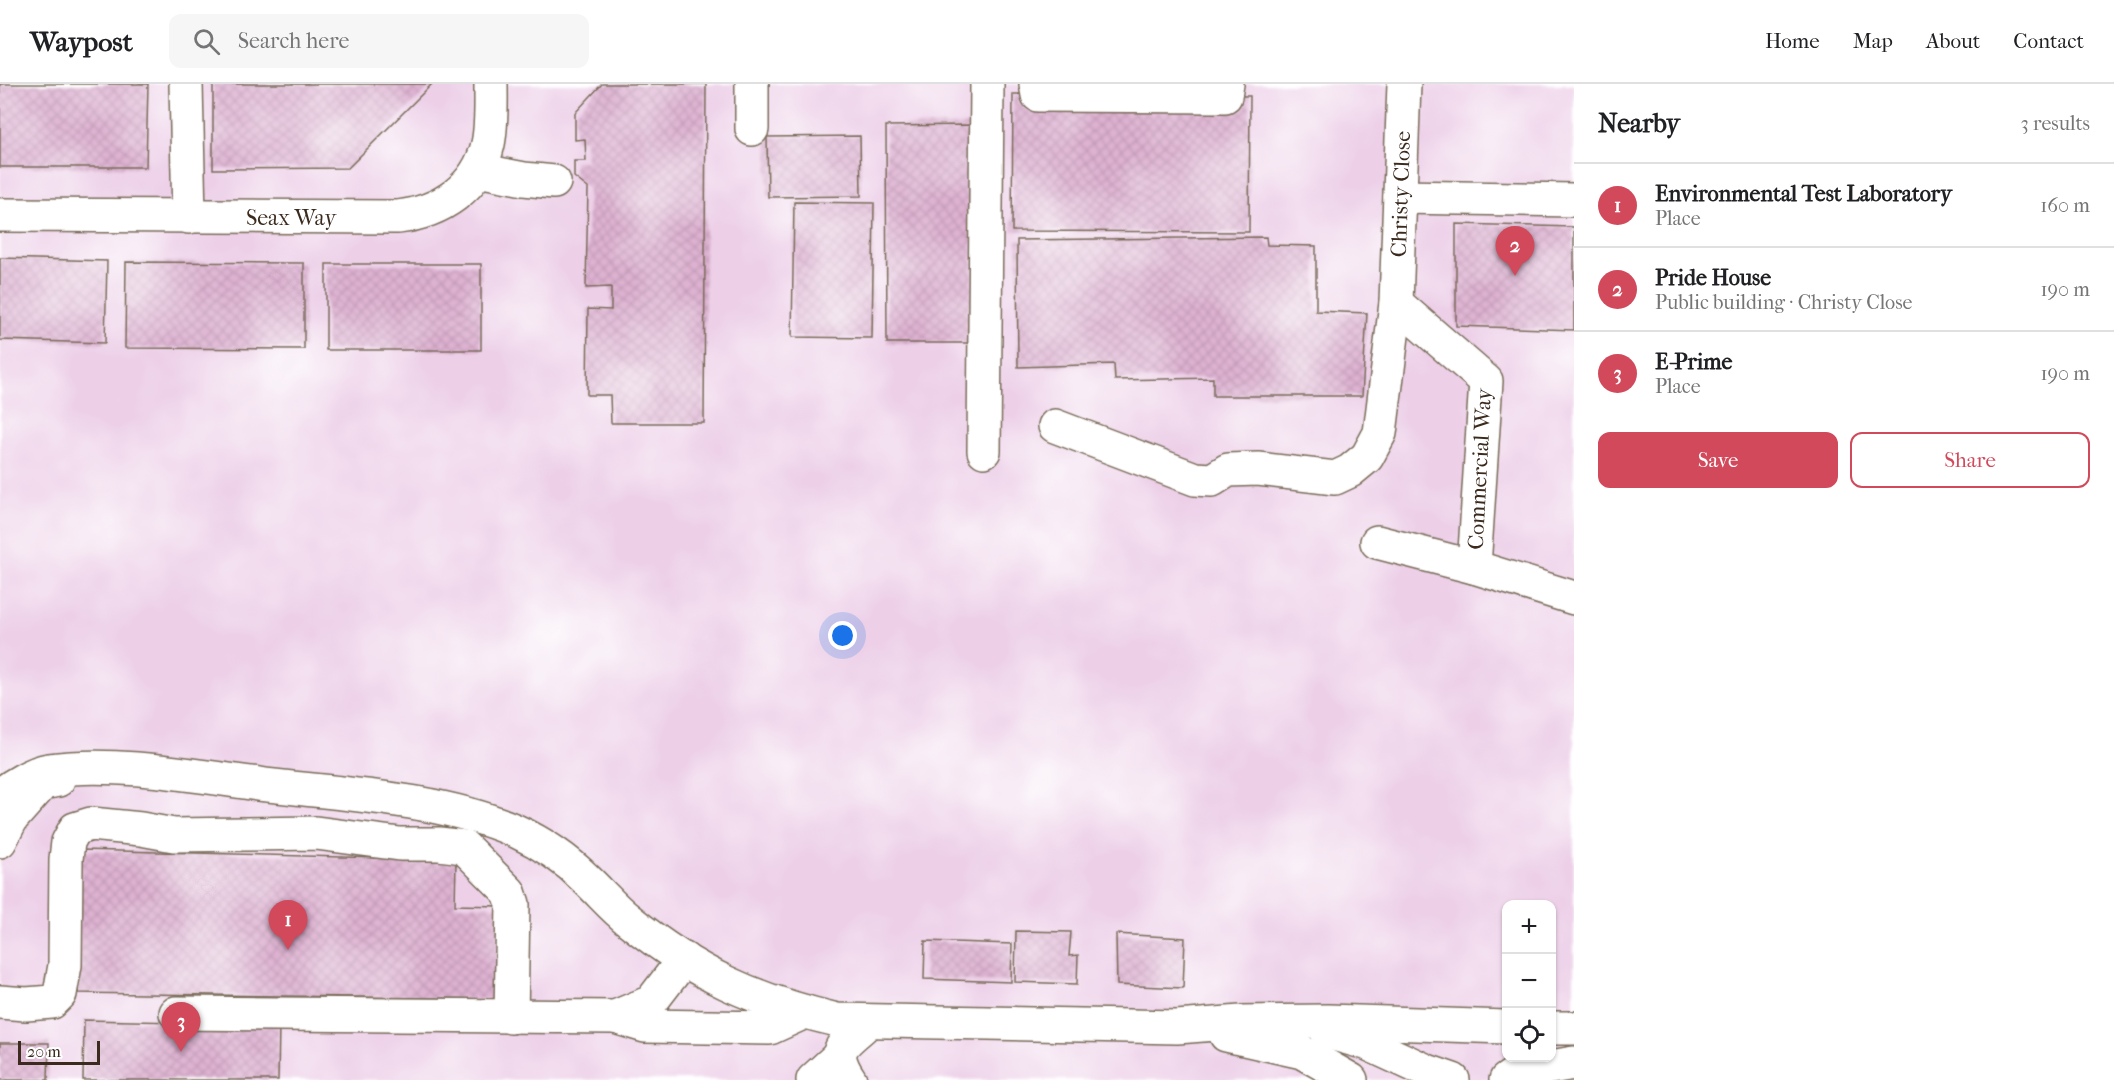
<!DOCTYPE html>
<html lang="en">
<head>
<meta charset="utf-8">
<style>
	body { margin:0; font-family:"IM FELL French Canon",serif; background:#f6f6f6; color:#202124 }
	.controls { position:absolute; right:18px; bottom:18px; display:grid; overflow:hidden; border-radius:12px; box-shadow:0 2px 4px #0004 }
	.controls button { width:54px; height:54px; display:grid; place-items:center; padding:0; border:0; border-bottom:2px solid #e0e0e0; background:#fff; color:#202124; font:30px sans-serif }
	.scale { position:absolute; left:18px; bottom:15px; width:82px; box-sizing:border-box; padding-left:6px; border:3px solid #3b2a1e; border-top:0; font-size:16px; line-height:21px; white-space:nowrap; color:#3b2a1e; -webkit-text-stroke:4px #fff; paint-order:stroke }
	.you { position:absolute; left:843px; top:552px; width:21px; height:21px; margin:-15px; border:4px solid #fff; border-radius:50%; background:#1a73e8; box-shadow:0 0 0 9px #1a73e833 }
	.badge { display:grid; place-items:center; width:39px; height:39px; border-radius:50%; background:#d1495b; color:#fff; font-size:20px; font-weight:700 }
	.pin { position:absolute; translate:-50% -50px; filter:drop-shadow(0 2px 3px #0008) }
	.pin::after { content:''; position:absolute; top:32px; width:21px; height:18px; background:inherit; clip-path:polygon(0 0,100% 0,50% 100%) }
	.list { margin:0; padding:0; list-style:none }
	h2 { display:flex; justify-content:space-between; align-items:center; height:78px; margin:0; padding:0 24px; font-size:26px }
	h2 small { font-size:20px; font-weight:400; color:#757577 }
	.list li { display:grid; grid-template-columns:39px 1fr auto; gap:18px; align-items:center; box-sizing:border-box; height:84px; padding:0 24px; border-top:2px solid #e0e0e0 }
	.list b { display:block; font-size:22px; white-space:nowrap }
	.list p { margin:0; font-size:20px; white-space:nowrap; color:#757577 }
	.list em { font-size:20px; font-style:normal; color:#757577 }
	.actions { display:flex; gap:12px; padding:18px 24px }
	.actions a { flex:1; padding:14px 0; border:2px solid #d1495b; border-radius:12px; text-align:center; font-size:21px; color:#d1495b }
	.actions .main { background:#d1495b; color:#fff }
	.icon { flex:none; width:33px; height:33px; fill:none; stroke:currentColor; stroke-width:2; stroke-linecap:round; stroke-linejoin:round }
	.map { position:relative; flex:none; width:1574px; height:996px; overflow:hidden }
	header { display:flex; align-items:center; gap:36px; box-sizing:border-box; height:84px; padding:0 30px; background:#fff; border-bottom:2px solid #e0e0e0 }
	header strong { font-size:28px }
	nav { display:flex; gap:33px; margin-inline-start:auto; font-size:21px }
	.search { width:420px; height:54px; background:#f6f6f6; display:flex; align-items:center; gap:15px; box-sizing:border-box; padding:0 21px; border-radius:12px; color:#757577; font-size:22px }
	main { display:flex }
	aside { flex:1; background:#fff }
	.map>svg:first-child { display:block }
	.built { fill:#edd0e8; fill-rule:evenodd }
	.building { fill:url(#building-cross-hatch) }
	.lines { fill:none; stroke-linecap:round; stroke-linejoin:round }
	.minor-casing { stroke:#7a6b59; stroke-width:36 }
	.minor { stroke:#fff; stroke-width:33 }
	.labels { text-anchor:middle; stroke-width:5; stroke-linejoin:round; paint-order:stroke }
	.street-label { font-size:22px; fill:#3b2a1e; stroke:#fff }
</style>
</head>
<body>
<header>
<strong>Waypost</strong>
<div class="search"><svg class="icon" aria-label="search" viewBox="0 0 24 24"><circle cx="10" cy="10" r="6"/><path d="M15 15l6 6"/></svg>Search here</div>
<nav><a>Home</a><a>Map</a><a>About</a><a>Contact</a></nav>
</header>
<main>
<div class="map">
<svg width="1574" height="996" viewBox="0 0 1574 996">
	<defs>
		<pattern id="building-cross-hatch" width="8" height="8" patternUnits="userSpaceOnUse" patternTransform="scale(1.5)"><rect width="8" height="8" fill="#deb2d2"/><path d="M0 0l8 8M0 8l8-8" fill="none" stroke="#bf99b4"/></pattern>
	</defs>
	<rect width="100%" height="100%" fill="#fff"/>
	<filter id="ink" filterUnits="userSpaceOnUse"><feTurbulence type="fractalNoise" baseFrequency=".0167" numOctaves="2"/><feDisplacementMap in="SourceGraphic" scale="12" xChannelSelector="R" yChannelSelector="G"/><feConvolveMatrix kernelMatrix="1 2 1 2 8 2 1 2 1" color-interpolation-filters="sRGB"/></filter>
	<filter id="wash" filterUnits="userSpaceOnUse"><feTurbulence type="fractalNoise" baseFrequency=".008" numOctaves="4" result="noise"/><feDisplacementMap in="SourceGraphic" scale="24" xChannelSelector="R" yChannelSelector="G"/><feGaussianBlur stdDeviation="1.35" result="paint"/><feColorMatrix in="noise" values="0 0 0 0 0 0 0 0 0 0 0 0 0 0 0 0 0 1.4 0 .05"/><feComposite in="paint" operator="in"/></filter>
	<g filter="url(#wash)">
		<rect width="100%" height="100%" fill="#efe3c6"/>
		<path class="built" d="M 0,0 L 1574,0 L 1574,996 L 0,996 ZM 1506,820 L 1552,820 L 1552,974 L 1506,974 Z"/>
		<g id="blocks">
			<g class="building">
				<polygon points="0,0 148,0 146,83 0,83"/>
				<polygon points="213,0 432,0 348,84 213,85"/>
				<polygon points="602,0 706,0 704,339 611,339 610,311 587,311 588,225 611,226 611,203 586,204 588,104 574,93 574,77 586,77 585,55 575,56 575,29"/>
				<polygon points="1013,10 1250,12 1249,148 1012,147"/>
				<polygon points="972,41 973,259 887,259 886,42"/>
				<polygon points="860,52 861,112 768,113 767,53"/>
				<polygon points="794,118 874,119 872,254 792,253"/>
				<polygon points="1456,140 1574,143 1574,246 1456,242"/>
				<polygon points="1266,153 1267,161 1316,162 1316,227 1367,229 1362,312 1213,312 1213,294 1115,296 1114,280 1018,283 1017,156"/>
				<polygon points="0,174 107,177 105,259 0,256"/>
				<polygon points="126,178 304,179 304,265 125,264"/>
				<rect x="326" y="180" width="155" height="86"/>
				<polygon points="81,766 456,776 455,821 501,822 495,915 78,909"/>
				<polygon points="1016,847 1071,848 1069,872 1078,871 1077,900 1015,898"/>
				<polygon points="1116,850 1185,854 1183,904 1117,901"/>
				<polygon points="925,857 1012,860 1011,898 924,895"/>
				<polygon points="84,936 279,940 278,996 83,996"/>
				<polygon points="0,959 49,959 48,996 0,996"/>
			</g>
		</g>
	</g>
	<g filter="url(#ink)">
		<use href="#blocks" fill-opacity="0" stroke="#7a6b59" stroke-width="1.5"/>
		<g class="lines">
			<defs>
				<g id="minor">
					<polyline points="186,0 189,133"/>
					<polyline points="752,0 752,45"/>
					<polyline points="1036,0 1038,11 1225,12 1227,0"/>
					<polyline points="478,86 524,95 554,98"/>
					<polyline points="1400,113 1574,116"/>
					<path d="M 0,131 L 398,133 C 440,128 478,104 488,60 C 492,41 491,20 491,0"/>
					<polyline points="1396,219 1486,297 1474,483"/>
					<polyline points="1055,342 1195,395 1212,396 1228,386 1258,385 1335,394 1350,387 1367,373 1380,349 1396,219 1404,0"/>
					<polyline points="984,367 987,0"/>
					<polyline points="1377,458 1474,483 1574,514"/>
					<path d="M 0,711 C 11,702 34,688 48,686 C 120,677 195,692 266,701 C 345,710 443,715 516,747 C 542,759 567,776 587,796 C 601,809 614,825 630,837 C 695,890 756,917 837,936 L 1177,943 L 1241,938 L 1328,937 L 1506,943"/>
					<polyline points="0,757 12,734 43,699 58,696"/>
					<polyline points="0,918 26,920 52,918 60,910 65,881 66,775 68,758 75,745 91,740 141,745 174,751 316,749 400,760 439,760 464,763 509,808 513,820 511,933"/>
					<polyline points="176,929 615,933 651,918 684,875"/>
					<polyline points="615,933 645,942 770,944 805,928"/>
					<polyline points="1552,944 1574,944"/>
					<polyline points="1327,948 1366,959 1427,987 1453,996"/>
					<polyline points="1226,951 1302,968 1351,996"/>
					<polyline points="813,996 838,973"/>
					<path d="M 850,996 C 828,963 845,960 869,937"/>
					<polyline points="1506,996 1516,989 1574,979"/>
				</g>
			</defs>
			<use href="#minor" class="minor-casing"/>
			<use href="#minor" class="minor"/>
		</g>
	</g>
	<g class="labels">
		<g class="street-label">
			<text transform="translate(1400 110) rotate(-88)" y="8">Christy Close</text>
			<text x="291" y="141">Seax Way</text>
			<text transform="translate(1479 385) rotate(-87)" y="8">Commercial Way</text>
		</g>
	</g>
</svg>
<div class="controls">
<button>+</button>
<button>−</button>
<button><svg class="icon" aria-label="locate" viewBox="0 0 24 24"><circle cx="12" cy="12" r="6"/><path d="M12 2v4M12 18v4M2 12h4M18 12h4"/></svg></button>
</div>
<div class="scale">20 m</div>
<div class="you"></div>
<div class="pin badge" style="left:288px;top:866px">1</div>
<div class="pin badge" style="left:1515px;top:192px">2</div>
<div class="pin badge" style="left:181px;top:968px">3</div>
</div>
<aside>
<h2>Nearby<small>3 results</small></h2>
<ul class="list">
<li><span class="badge">1</span><div><b>Environmental Test Laboratory</b><p>Place</p></div><em>160 m</em></li>
<li><span class="badge">2</span><div><b>Pride House</b><p>Public building · Christy Close</p></div><em>190 m</em></li>
<li><span class="badge">3</span><div><b>E-Prime</b><p>Place</p></div><em>190 m</em></li>
</ul>
<div class="actions"><a class="main">Save</a><a>Share</a></div>
</aside>
</main>
</body>
</html>
